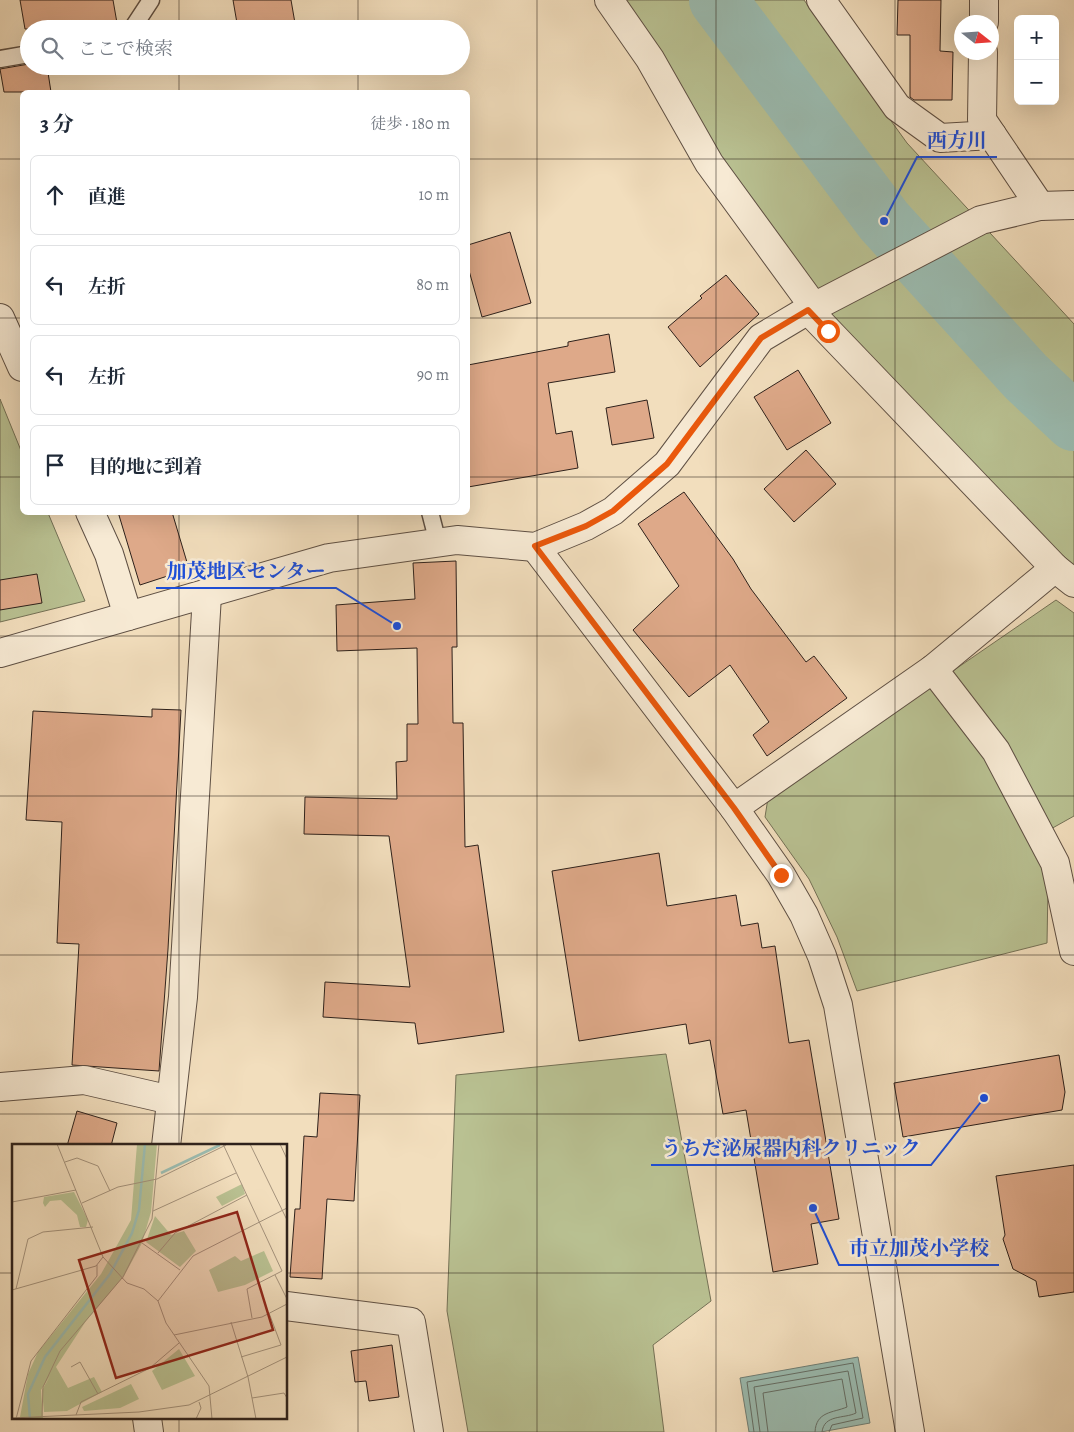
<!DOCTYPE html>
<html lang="ja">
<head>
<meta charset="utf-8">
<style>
	body { margin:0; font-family:Alegreya,"Noto Serif JP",serif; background:#f6f6f7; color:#1f2937 }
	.controls { position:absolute; right:15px; top:15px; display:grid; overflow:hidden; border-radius:8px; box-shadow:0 5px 20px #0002 }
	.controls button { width:45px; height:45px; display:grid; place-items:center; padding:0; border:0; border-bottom:1px solid #e0e1e3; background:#fff; color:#1f2937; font:25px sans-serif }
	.compass { position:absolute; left:954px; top:15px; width:45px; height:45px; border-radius:50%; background:#fff; box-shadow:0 5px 20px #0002; rotate:107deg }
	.stop { position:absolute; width:15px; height:15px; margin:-11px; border:4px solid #ea580c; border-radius:50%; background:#fff }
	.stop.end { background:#ea580c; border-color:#fff; box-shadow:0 1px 5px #0008 }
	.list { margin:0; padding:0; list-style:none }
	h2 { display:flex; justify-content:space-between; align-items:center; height:65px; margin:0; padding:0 20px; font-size:21px }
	h2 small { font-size:16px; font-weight:400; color:#747a83 }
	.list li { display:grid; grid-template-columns:32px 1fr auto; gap:15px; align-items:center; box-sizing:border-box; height:80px; margin:0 10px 10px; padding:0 10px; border:1px solid #e0e1e3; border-radius:8px }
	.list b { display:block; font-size:19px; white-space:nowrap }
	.list em { font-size:16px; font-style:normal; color:#747a83 }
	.icon { flex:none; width:28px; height:28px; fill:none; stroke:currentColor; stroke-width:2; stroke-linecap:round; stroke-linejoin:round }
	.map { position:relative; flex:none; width:1074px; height:1432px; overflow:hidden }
	.search { position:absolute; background:#fff; box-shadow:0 5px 20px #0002; left:20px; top:20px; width:450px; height:55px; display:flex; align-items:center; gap:12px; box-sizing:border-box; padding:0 18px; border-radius:28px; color:#747a83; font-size:19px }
	.panel { position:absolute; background:#fff; box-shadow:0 5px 20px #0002; left:20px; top:90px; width:450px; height:425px; border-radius:8px }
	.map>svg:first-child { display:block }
	.green { fill:#b9c192; stroke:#747156 }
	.water { fill:#9bbcb1; stroke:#6f7e75 }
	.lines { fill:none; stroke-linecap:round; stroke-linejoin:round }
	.shore { stroke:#646e66; stroke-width:1 }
	.river { stroke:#9bbcb1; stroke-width:58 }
	.building { fill:#dea989; stroke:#2e211b }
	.service-casing { stroke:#5f5044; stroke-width:19 }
	.minor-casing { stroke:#5f5044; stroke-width:30 }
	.tertiary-casing { stroke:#5f5044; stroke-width:30 }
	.service { stroke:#f7ead4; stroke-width:16 }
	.minor { stroke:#f7ead4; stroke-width:28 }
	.tertiary { stroke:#f7ead4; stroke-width:28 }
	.route { stroke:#ea580c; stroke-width:6 }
	.grid { fill:none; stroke:#2e211b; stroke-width:1; stroke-opacity:0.55 }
	.inset-river { fill:none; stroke:#9bbcb1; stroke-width:2.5 }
	.inset-road { fill:none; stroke:#a4927c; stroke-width:1 }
	.view { fill:#8f2418; fill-opacity:0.15; stroke:#8f2418; stroke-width:2.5 }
	.inset-edge { fill:none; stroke:#2e211b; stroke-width:2.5 }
	.leader { fill:none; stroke:#1d4ed8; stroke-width:2 }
	.callout-dot { fill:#1d4ed8; stroke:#f7ead4; stroke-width:2 }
	.callout-label { font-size:20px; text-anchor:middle; font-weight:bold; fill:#1d4ed8; stroke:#f7ead4; stroke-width:5; stroke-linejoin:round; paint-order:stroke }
</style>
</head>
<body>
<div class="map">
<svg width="1074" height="1432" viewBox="0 0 1074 1432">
	<rect width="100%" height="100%" fill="#f2debd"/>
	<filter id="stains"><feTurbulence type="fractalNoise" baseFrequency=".004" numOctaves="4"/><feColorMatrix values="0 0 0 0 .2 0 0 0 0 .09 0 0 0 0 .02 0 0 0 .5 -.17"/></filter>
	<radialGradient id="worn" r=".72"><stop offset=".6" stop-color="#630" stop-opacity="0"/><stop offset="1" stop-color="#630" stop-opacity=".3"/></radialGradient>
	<g class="green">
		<polygon points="617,0 804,0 907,143 1074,324 1074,579 828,331"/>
		<polygon points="0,399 22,453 22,512 48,513 85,601 0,622"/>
		<polygon points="1056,600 1074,613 1074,816 1049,830 1047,943 857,991 837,937 809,879 765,817 768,798"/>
		<polygon points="666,1054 711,1301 653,1345 664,1432 468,1432 447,1311 456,1075"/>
	</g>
	<polygon class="water" points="858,1357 870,1423 821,1432 749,1432 740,1378"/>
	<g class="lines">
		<g class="shore">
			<polyline points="754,1432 747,1382 853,1363 863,1418 832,1425 829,1432"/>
			<path d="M 760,1432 L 754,1387 L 848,1371 L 856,1413 C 844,1419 824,1414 822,1432"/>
			<path d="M 768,1432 L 763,1393 L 842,1379 L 847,1407 C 833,1413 816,1411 815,1432"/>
		</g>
		<polyline class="river" points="718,0 884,221 1026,377 1074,422"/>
	</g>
	<g class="building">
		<polygon points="20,0 113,0 117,23 80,29 25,29"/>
		<polygon points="233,0 291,0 296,29 238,29"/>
		<polygon points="898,0 941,0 940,51 953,52 952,100 914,100 910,97 910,35 897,35"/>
		<polygon points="29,64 29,66 47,66 51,92 4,92 0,69"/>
		<polygon points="510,232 531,303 482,317 468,267 468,245"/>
		<polygon points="726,275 759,314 700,367 668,327 702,298 700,296"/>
		<polygon points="609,334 615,372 548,383 556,434 572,431 578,468 468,487 468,365 568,346 568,342"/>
		<polygon points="798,370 831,423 787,450 754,397"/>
		<polygon points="647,400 654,438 612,445 606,408"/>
		<polygon points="806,450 836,484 794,522 764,489"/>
		<polygon points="684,492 733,559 751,589 806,662 814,656 847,698 767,756 753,735 769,722 730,665 689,697 633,630 679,586 638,524"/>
		<polygon points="118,512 172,512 189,569 140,585"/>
		<polygon points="456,561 457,647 452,647 453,723 463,723 465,847 478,845 504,1032 418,1044 415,1023 323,1017 325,982 410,987 389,836 304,834 305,797 397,799 396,762 407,761 407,724 418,724 417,648 337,651 336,605 415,599 413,563"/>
		<polygon points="37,574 42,603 0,610 0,580"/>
		<polygon points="152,709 181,710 168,949 159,1071 72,1065 79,944 57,943 62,822 26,820 33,711 152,717"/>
		<polygon points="659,853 667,906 736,895 741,926 758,923 762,948 775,946 789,1043 809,1040 839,1219 811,1224 818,1264 773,1272 746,1110 723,1114 710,1040 689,1044 686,1024 579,1041 552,871"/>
		<polygon points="1059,1055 1065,1092 1062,1110 903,1137 894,1083"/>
		<polygon points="320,1093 360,1095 354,1201 327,1199 322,1279 290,1277 295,1209 300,1209 304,1136 317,1137"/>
		<polygon points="77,1111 117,1123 111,1146 67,1146"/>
		<polygon points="1074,1165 1074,1292 1039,1297 1036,1281 1013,1269 1003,1239 1005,1235 996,1176"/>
		<polygon points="392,1345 399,1397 369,1401 366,1381 355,1382 351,1351"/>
	</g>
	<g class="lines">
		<defs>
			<g id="service">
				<polyline points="132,29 151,0"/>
				<polyline points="0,59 29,54"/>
				<polyline points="430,512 438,543"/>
			</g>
			<g id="minor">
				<polyline points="609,0 650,59 709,163 814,307"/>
				<polyline points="821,0 897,107 940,138 992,135"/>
				<polyline points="984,22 984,0"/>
				<polyline points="983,52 982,120 1040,206"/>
				<polyline points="808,310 1055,568 1074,583"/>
				<polyline points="0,318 22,367"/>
				<polyline points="90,512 109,554 128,616"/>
				<polyline points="0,653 329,558 457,540 535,547 586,526 613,511 667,464 761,338 808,310 981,220 1040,206 1074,205"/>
				<polyline points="933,669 996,751 1055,863 1074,951"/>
				<polyline points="734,808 933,669 1055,568"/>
				<polyline points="0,1087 84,1080 171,1100"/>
				<polyline points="166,1146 183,997 207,595"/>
				<polyline points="286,1306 411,1322 429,1432"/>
				<polyline points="147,1418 149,1432"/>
			</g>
			<polyline id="tertiary" points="535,547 734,808 781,875 804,915 822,956 838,1005 910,1432"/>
		</defs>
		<use href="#service" class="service-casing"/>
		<use href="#minor" class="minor-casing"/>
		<use href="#tertiary" class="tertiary-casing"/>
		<use href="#service" class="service"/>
		<use href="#minor" class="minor"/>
		<use href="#tertiary" class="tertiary"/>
	</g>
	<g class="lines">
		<polyline class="route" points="781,875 734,808 535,546 586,526 613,511 667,464 761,338 808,310 828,331"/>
	</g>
	<path class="grid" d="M 179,0 L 179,29M 358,0 L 358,29M 537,0 L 537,1432M 716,0 L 716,1432M 895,0 L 895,1432M 179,66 L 179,92M 358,66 L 358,92M 0,159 L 22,159M 468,159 L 1074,159M 0,318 L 22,318M 468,318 L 1074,318M 0,477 L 22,477M 468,477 L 1074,477M 179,512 L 179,1146M 358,512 L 358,1432M 0,636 L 1074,636M 0,796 L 1074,796M 0,955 L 1074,955M 0,1114 L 1074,1114M 0,1273 L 14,1273M 286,1273 L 1074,1273M 179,1418 L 179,1432"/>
	<g transform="translate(12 1144)">
		<rect width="275" height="275" fill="#f2debd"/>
		<path d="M 125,0 L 145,0 L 139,68 L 130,99 L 112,132 L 74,177 L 44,223 L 56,244 L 82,233 L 90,248 L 55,267 L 32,268 L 30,246 L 38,232 L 29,246 L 31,275 L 8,273 L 16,230 L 26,208 L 89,130 L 119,76 ZM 230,40 L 233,50 L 210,62 L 204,53 ZM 62,48 L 76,76 L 74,83 L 68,83 L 65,71 L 49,56 L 38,57 L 33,63 L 31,59 L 32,53 ZM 143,72 L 159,91 L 172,87 L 184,107 L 168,123 L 134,98 ZM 252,107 L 261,127 L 233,141 L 206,148 L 197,126 L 223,112 L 229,117 ZM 167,205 L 183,232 L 150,246 L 140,227 ZM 119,240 L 127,255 L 108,264 L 72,267 L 70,263 Z" fill="#b9c192"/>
		<path class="inset-river" d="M 149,29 L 208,1M 18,275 L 16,250 L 33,213 L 98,130 L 120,89 L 127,66 L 133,0"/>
		<path class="inset-road" d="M 45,0 L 91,113 L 115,139 L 132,145 L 146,157 L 154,179 L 197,242 L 200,275M 211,0 L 270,127 L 235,145 L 240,174M 238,0 L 275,76M 268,0 L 275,15M 53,18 L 65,14 L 86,22 L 98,47M 0,58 L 64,46M 70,59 L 106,43 L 145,35 L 214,1M 141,67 L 224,29M 130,99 L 168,126M 146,109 L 163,89 L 235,51M 263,131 L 275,155M 110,135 L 140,75 L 147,0M 4,145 L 16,95 L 31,88 L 81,83M 0,146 L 84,122 L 91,113M 146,157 L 181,112 L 275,64M 219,178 L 236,233 L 244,275M 162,191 L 250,173 L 275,160M 229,213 L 269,201 L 257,169M 0,220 L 0,236M 59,223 L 68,218 L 86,250M 240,254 L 272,249 L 275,254M 64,271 L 69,258 L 138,224 L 167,199M 30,272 L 31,243 L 48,207 L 110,134M 0,274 L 127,268 L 177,261 L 275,213M 4,275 L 19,217 L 85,132 L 85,121M 184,275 L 189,264 L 187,258"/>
		<path class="view" d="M 225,68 L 261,186 L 104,234 L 67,116 Z"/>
		<rect width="275" height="275" class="inset-edge"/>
	</g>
	<path class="leader" d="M884 221L917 157H997M397 626L336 588H156M984 1098L931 1165H651M813 1208L839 1265H999"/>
	<g class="callout-dot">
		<circle cx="884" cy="221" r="5"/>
		<circle cx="397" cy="626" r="5"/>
		<circle cx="984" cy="1098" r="5"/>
		<circle cx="813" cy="1208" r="5"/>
	</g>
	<g class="callout-label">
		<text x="957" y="147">西方川</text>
		<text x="246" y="578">加茂地区センター</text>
		<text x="791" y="1155">うちだ泌尿器内科クリニック</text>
		<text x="919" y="1255">市立加茂小学校</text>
	</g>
	<rect width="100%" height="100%" filter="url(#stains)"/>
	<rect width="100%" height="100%" fill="url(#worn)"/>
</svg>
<div class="controls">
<button>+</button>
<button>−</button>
</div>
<svg class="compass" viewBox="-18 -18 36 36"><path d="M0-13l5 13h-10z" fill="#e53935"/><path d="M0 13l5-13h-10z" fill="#747a83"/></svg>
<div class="stop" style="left:828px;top:331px"></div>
<div class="stop end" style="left:781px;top:875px"></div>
<div class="search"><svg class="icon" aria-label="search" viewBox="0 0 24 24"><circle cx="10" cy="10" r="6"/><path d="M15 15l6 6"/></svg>ここで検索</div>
<section class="panel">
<h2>3 分<small>徒歩 · 180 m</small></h2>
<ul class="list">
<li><svg class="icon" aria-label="ahead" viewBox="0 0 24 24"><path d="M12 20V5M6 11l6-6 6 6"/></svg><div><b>直進</b></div><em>10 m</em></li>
<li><svg class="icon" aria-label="left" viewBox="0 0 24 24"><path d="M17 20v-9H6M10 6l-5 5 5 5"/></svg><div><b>左折</b></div><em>80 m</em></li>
<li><svg class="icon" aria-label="left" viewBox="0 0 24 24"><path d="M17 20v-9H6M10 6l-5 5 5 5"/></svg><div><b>左折</b></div><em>90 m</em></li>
<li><svg class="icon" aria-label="arrive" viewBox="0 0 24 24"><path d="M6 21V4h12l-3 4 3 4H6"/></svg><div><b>目的地に到着</b></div></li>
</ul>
</section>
</div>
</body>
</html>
